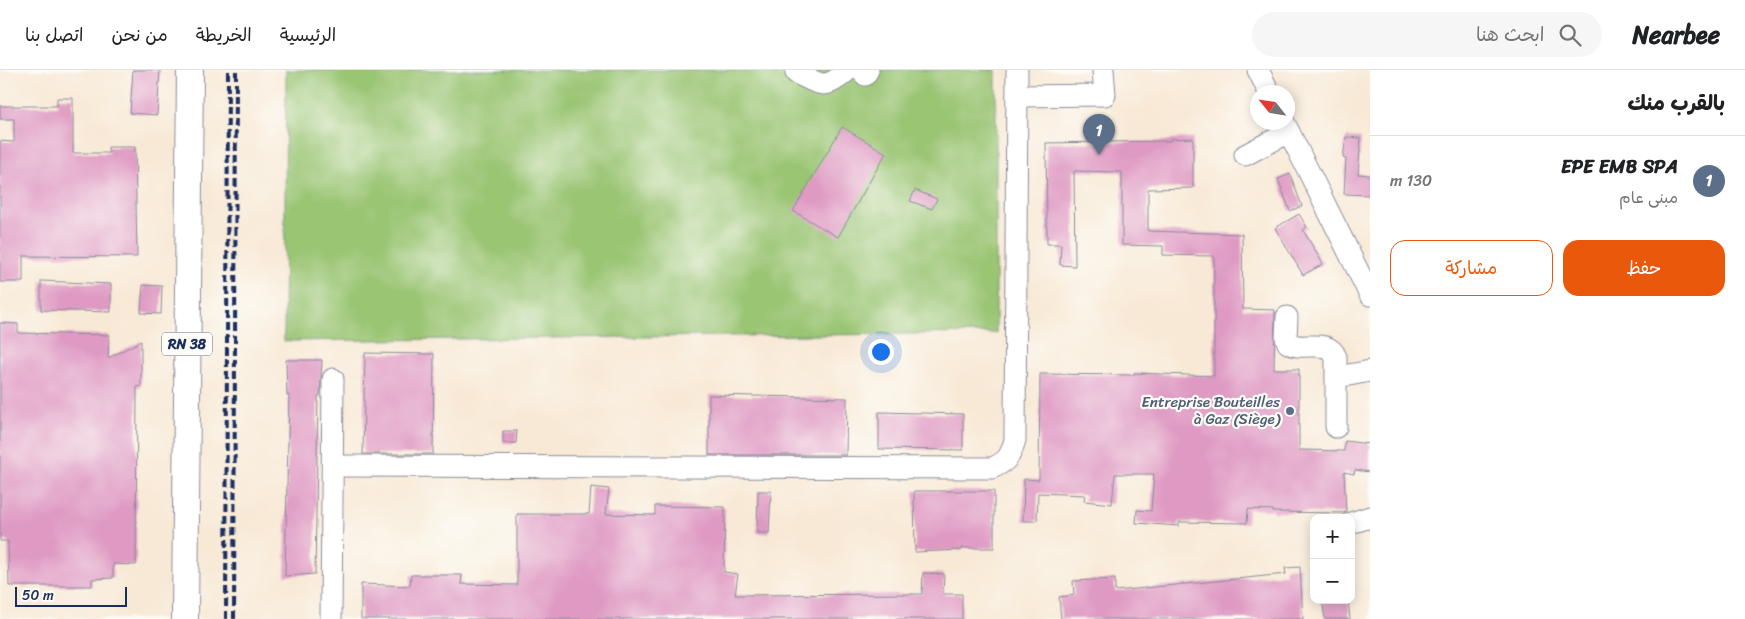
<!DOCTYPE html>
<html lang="ar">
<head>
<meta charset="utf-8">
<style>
	body { margin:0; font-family:Sriracha,"Playpen Sans Arabic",sans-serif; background:#f6f6f6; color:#202124; direction:rtl }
	.controls { position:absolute; right:15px; bottom:15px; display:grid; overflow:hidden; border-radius:10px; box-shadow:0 2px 12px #0003 }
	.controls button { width:45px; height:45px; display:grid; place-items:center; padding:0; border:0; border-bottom:1px solid #e0e0e0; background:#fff; color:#202124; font:25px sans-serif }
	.compass { position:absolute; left:1250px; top:15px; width:45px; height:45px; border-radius:50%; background:#fff; box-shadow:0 2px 12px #0003; rotate:300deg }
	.scale { position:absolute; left:15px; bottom:12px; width:112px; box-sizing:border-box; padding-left:5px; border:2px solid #1b2f5e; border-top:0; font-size:14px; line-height:18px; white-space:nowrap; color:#1b2f5e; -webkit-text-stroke:4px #fdfcf7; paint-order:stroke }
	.you { position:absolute; left:880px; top:281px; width:18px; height:18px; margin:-12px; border:4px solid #fff; border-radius:50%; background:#1a73e8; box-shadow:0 0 0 8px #1a73e833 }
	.badge { display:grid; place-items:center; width:32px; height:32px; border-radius:50%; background:#ea580c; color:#fff; font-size:16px; font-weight:700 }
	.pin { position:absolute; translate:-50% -41px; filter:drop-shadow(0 1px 2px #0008) }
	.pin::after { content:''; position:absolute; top:26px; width:18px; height:15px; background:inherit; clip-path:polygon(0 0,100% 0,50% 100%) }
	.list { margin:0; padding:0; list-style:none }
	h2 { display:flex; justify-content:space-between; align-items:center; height:65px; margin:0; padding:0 20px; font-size:21px }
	h2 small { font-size:16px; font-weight:400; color:#757577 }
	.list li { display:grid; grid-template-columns:32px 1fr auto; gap:15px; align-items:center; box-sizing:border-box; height:90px; padding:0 20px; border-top:1px solid #e0e0e0 }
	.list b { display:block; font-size:19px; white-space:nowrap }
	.list p { margin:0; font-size:16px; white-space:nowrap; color:#757577 }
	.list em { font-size:16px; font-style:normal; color:#757577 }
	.actions { display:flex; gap:10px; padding:15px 20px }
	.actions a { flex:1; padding:11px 0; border:1px solid #ea580c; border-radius:15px; text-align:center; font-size:18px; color:#ea580c }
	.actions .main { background:#ea580c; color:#fff }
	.icon { flex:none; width:28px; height:28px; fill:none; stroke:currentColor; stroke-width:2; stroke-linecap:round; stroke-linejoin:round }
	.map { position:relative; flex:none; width:1370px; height:549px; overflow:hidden; direction:ltr }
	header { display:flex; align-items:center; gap:30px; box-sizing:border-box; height:70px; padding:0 25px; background:#fff; border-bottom:1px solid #e0e0e0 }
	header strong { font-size:24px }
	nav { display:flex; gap:28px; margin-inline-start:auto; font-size:18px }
	.search { width:350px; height:45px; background:#f6f6f6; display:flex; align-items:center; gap:12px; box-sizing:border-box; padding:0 18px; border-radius:28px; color:#757577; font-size:19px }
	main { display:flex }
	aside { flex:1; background:#fff }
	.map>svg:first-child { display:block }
	.green { fill:#9ac573; stroke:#5a7a68 }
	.building { fill:#df9ac3 }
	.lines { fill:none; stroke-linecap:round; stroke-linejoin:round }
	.minor-casing { stroke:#8a8c9a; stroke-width:23 }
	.major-casing { stroke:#8a8c9a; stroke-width:28 }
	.minor { stroke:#fff; stroke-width:21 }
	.major { stroke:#fff; stroke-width:26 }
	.rail { stroke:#1b2f5e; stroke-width:4; stroke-dasharray:8 4; stroke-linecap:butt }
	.service-dot { fill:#5c6f8a; stroke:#fdfcf7; stroke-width:2 }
	.labels { text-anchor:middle; stroke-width:4.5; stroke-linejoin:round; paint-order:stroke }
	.shield { fill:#fdfcf7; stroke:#5f6c8c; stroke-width:1 }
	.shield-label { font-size:14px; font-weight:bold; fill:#1b2f5e }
	.service-label { font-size:15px; fill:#4e5e75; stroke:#fdfcf7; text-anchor:end }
</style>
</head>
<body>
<header>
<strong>Nearbee</strong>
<div class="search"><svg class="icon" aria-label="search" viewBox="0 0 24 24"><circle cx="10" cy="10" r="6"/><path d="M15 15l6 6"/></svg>ابحث هنا</div>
<nav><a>الرئيسية</a><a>الخريطة</a><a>من نحن</a><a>اتصل بنا</a></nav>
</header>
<main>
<aside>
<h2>بالقرب منك<small></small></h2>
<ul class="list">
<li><span class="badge" style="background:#5c6f8a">1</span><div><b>EPE EMB SPA</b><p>مبنى عام</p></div><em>130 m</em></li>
</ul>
<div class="actions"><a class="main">حفظ</a><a>مشاركة</a></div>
</aside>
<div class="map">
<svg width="1370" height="549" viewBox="0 0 1370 549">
	<rect width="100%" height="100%" fill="#fdfcf7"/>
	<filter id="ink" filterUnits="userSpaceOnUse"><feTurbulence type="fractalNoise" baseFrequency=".02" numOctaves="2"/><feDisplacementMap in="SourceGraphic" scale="10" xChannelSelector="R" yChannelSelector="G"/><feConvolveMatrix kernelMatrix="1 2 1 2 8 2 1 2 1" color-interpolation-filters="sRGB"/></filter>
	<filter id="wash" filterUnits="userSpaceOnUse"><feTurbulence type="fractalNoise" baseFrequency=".0096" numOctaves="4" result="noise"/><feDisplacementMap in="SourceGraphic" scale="20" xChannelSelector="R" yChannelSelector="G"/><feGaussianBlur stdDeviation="1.12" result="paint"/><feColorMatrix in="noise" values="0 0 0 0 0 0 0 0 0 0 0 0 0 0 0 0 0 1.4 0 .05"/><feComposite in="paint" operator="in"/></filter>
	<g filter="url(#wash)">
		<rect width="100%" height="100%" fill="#f8e9d6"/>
		<polygon class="green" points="286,0 996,0 996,263 284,271"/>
		<g id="blocks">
			<g class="building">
				<polygon points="133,0 160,0 157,45 130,43"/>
				<polygon points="57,28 73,28 73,83 109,83 108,77 135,77 137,187 23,186 23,212 0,212 0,71 14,72 14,49 0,49 0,36 57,36"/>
				<polygon points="842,57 886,83 838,167 793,141"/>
				<polygon points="1346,67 1361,68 1358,104 1370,105 1370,125 1344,124 1346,89 1343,88"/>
				<polygon points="1193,68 1193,118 1148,119 1148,161 1242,164 1243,239 1275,240 1274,299 1299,299 1299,380 1344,381 1345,371 1370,374 1370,402 1355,400 1354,404 1344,402 1346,442 1343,443 1273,442 1273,440 1248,439 1247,453 1179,452 1179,456 1136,453 1137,440 1151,441 1154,404 1115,404 1112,434 1084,431 1085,425 1038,423 1037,451 1023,451 1024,409 1039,410 1040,304 1134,305 1134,303 1214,306 1214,186 1163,185 1163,176 1122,175 1122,102 1074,101 1075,196 1060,195 1061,174 1047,174 1046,73 1170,71 1170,69"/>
				<polygon points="1290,104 1302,136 1290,141 1278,109"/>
				<polygon points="915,120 937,129 932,139 910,131"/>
				<polygon points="1299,144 1307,157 1303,160 1323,194 1303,205 1275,158"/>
				<polygon points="41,211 111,214 111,242 41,240"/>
				<polygon points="143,215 162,216 161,244 141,243"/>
				<polygon points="0,253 18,254 18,263 109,265 108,288 141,271 141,316 137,317 136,495 113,494 113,508 92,509 92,516 9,516 8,471 0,471"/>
				<polygon points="365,283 434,284 433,384 363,384"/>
				<polygon points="286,290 322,290 320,326 318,326 315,504 285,506 289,325 287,326"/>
				<polygon points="709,325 847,328 846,385 709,385"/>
				<polygon points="879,342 963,344 963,380 879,379"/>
				<polygon points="503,361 517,361 516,373 503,373"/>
				<polygon points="591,417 609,419 606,444 655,445 655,436 725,437 724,502 738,504 735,525 922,524 923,503 944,504 943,524 962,524 962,549 361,549 361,514 410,516 411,505 462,505 461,514 517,515 517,444 589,444"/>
				<polygon points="758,421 771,421 769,463 757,463"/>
				<polygon points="914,421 994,421 994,478 962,478 962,480 915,482"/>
				<polygon points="1300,497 1303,549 1061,549 1059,527 1074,525 1073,511 1115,509 1115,521 1286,504 1285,498"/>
				<polygon points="1322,530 1348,530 1350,549 1325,549"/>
			</g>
		</g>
	</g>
	<g filter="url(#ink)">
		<use href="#blocks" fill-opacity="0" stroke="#8a8c9a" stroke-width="1"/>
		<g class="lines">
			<defs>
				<g id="minor">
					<polyline points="1258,0 1269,22"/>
					<path d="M 796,3 C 821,15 825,21 848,0"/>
					<polyline points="865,5 868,0"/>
					<polyline points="1017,26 1105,25 1103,0"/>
					<polyline points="1284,52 1370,225"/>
					<polyline points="1245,85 1289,62"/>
					<path d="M 1287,247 L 1286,268 L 1288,273 C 1302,282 1328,267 1336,287 L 1336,357"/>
					<polyline points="1336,306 1349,305 1370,301"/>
					<path d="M 333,396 L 992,398 C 1008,391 1010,387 1015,370 L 1017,0"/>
					<polyline points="1351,453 1370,447"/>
					<polyline points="331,549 333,309"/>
				</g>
				<polyline id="major" points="185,549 190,0"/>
			</defs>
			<use href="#minor" class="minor-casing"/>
			<use href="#major" class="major-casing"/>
			<use href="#minor" class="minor"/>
			<use href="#major" class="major"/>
			<g class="rail">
				<polyline points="226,549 228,0"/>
				<polyline points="234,549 236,0"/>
			</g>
		</g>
	</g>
	<circle class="service-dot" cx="1290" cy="341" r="5"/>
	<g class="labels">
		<rect class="shield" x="162" y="262.5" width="50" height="23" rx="4"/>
		<g class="shield-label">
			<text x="187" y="279">RN 38</text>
		</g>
		<g class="service-label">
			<text x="1280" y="337">Entreprise Bouteilles<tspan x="1280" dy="17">à Gaz (Siège)</tspan></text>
		</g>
	</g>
</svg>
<div class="controls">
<button>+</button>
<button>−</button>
</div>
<svg class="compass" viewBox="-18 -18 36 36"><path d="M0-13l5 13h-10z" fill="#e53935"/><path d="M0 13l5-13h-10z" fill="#757577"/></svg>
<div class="scale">50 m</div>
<div class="you"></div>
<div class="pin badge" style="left:1099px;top:85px;background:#5c6f8a">1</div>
</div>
</main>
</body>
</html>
